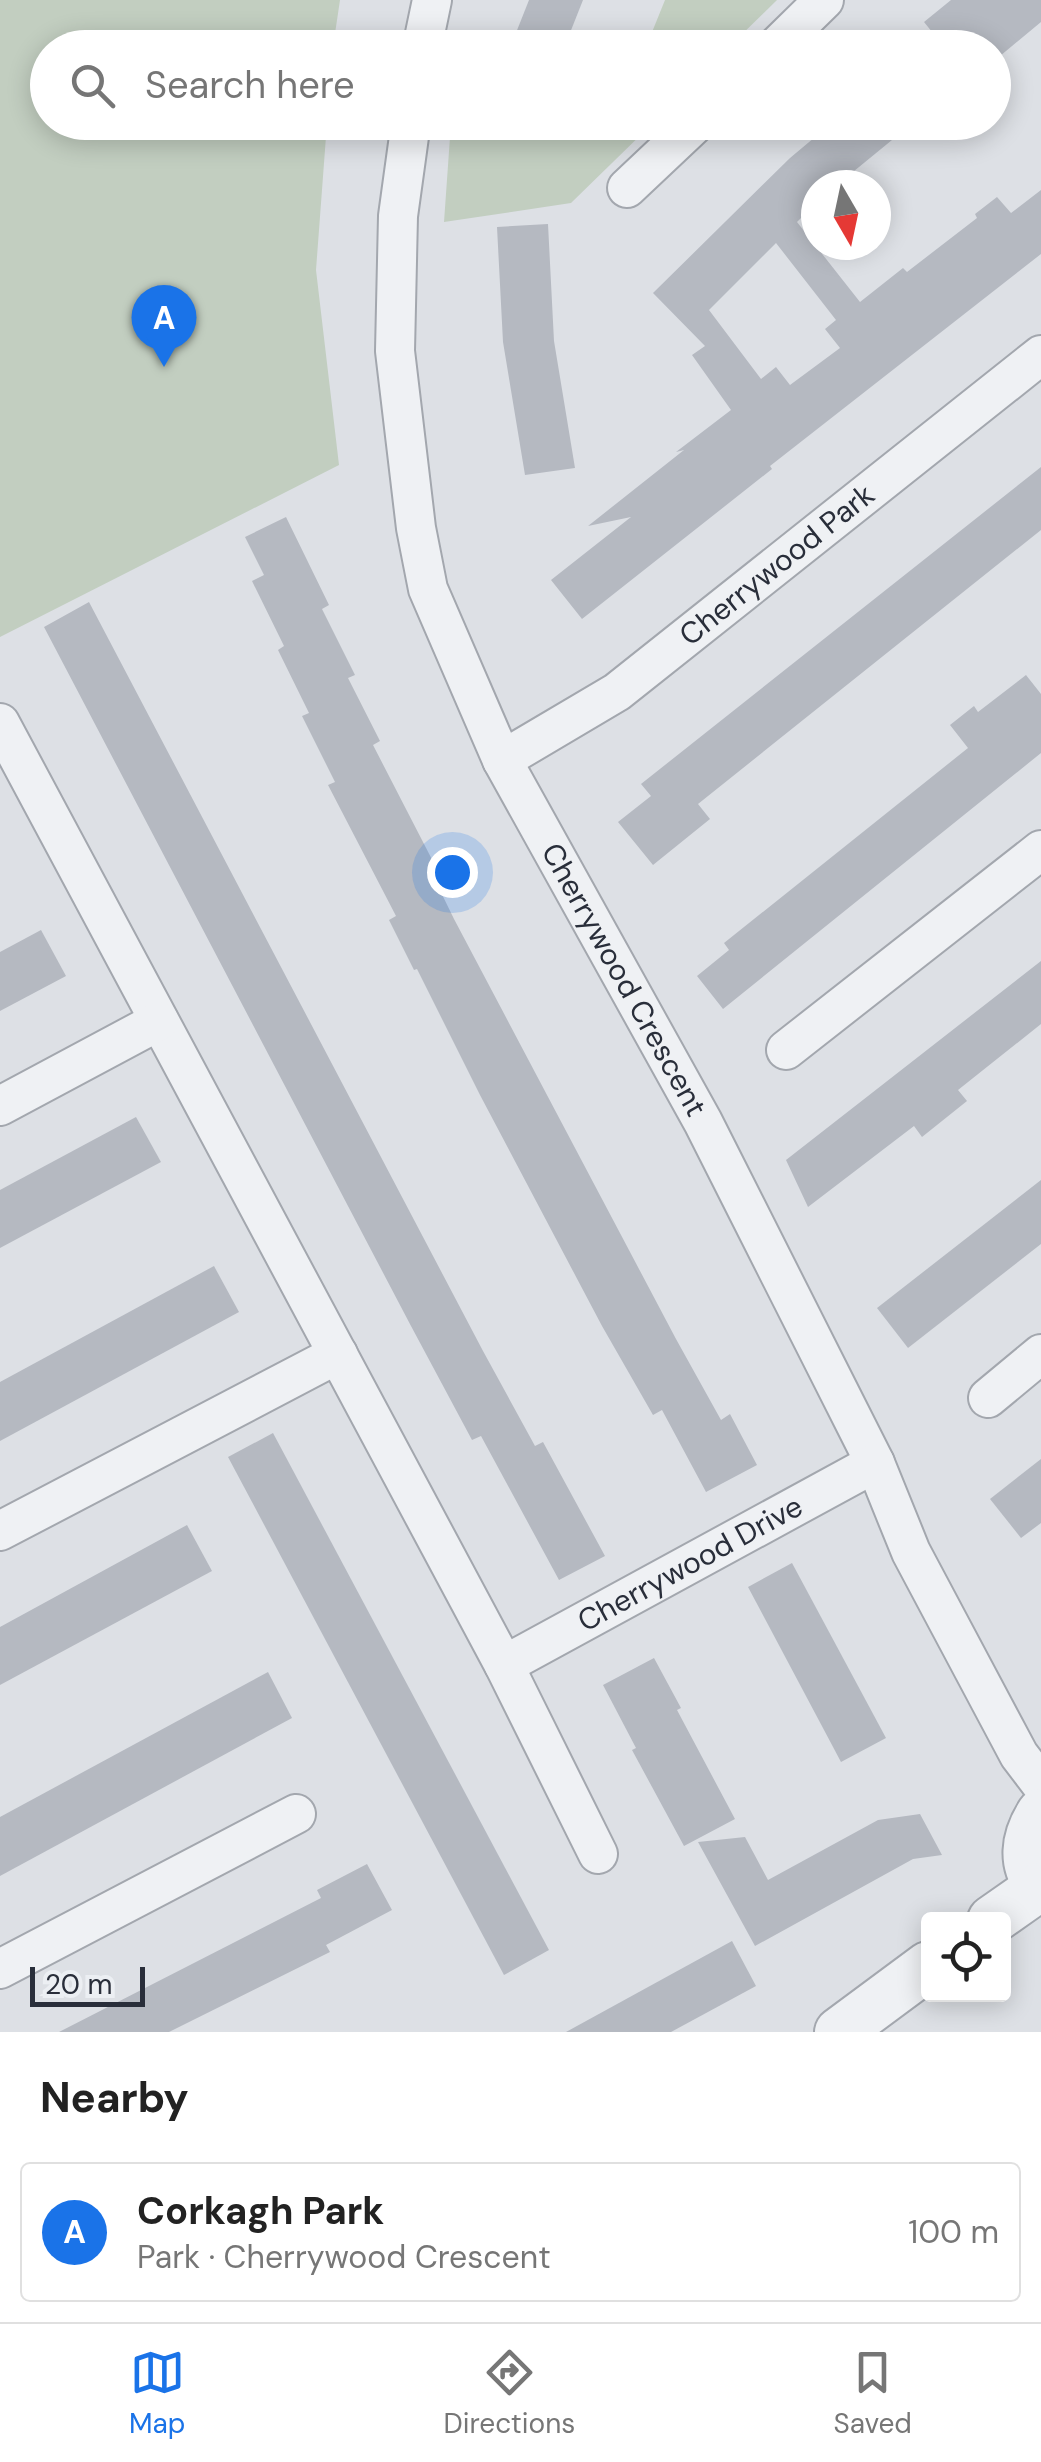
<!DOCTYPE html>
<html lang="en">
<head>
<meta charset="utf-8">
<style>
	body { margin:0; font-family:"DM Sans",sans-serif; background:#f2f2f2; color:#222 }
	.controls { position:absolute; right:30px; bottom:30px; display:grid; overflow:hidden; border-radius:10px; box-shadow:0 5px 25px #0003 }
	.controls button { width:90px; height:90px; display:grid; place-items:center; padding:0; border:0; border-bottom:2px solid #e0e0e0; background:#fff; color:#222; font:50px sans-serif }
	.compass { position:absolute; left:801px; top:170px; width:90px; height:90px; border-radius:50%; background:#fff; box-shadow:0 5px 25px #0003; rotate:171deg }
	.scale { position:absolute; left:30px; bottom:25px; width:115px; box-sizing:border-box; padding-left:10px; border:5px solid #292e3a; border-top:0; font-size:28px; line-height:35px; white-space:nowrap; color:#292e3a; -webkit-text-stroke:8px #eceff3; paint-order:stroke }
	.you { position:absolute; left:452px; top:872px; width:35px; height:35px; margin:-25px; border:8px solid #fff; border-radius:50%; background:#1a73e8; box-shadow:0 0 0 15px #1a73e833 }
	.badge { display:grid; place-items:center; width:65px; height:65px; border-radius:50%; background:#1a73e8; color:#fff; font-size:32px; font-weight:700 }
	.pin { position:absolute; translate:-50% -82px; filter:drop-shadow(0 2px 5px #0008) }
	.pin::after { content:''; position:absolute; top:52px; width:35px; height:30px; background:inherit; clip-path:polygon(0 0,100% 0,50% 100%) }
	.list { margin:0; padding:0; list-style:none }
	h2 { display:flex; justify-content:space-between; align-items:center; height:130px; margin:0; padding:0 40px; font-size:42px }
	h2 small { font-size:32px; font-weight:400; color:#767676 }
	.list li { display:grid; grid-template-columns:65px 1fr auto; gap:30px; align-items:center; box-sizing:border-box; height:140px; margin:0 20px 20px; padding:0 20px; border:2px solid #e0e0e0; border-radius:10px }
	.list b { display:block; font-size:38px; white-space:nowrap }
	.list p { margin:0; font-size:32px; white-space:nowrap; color:#767676 }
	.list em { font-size:32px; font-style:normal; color:#767676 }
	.icon { flex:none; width:55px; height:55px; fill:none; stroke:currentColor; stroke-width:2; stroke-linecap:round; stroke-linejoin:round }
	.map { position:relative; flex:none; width:1041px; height:2032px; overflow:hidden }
	.search { position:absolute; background:#fff; box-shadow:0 5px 25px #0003; left:30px; right:30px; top:30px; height:110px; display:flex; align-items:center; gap:25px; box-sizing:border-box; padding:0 35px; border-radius:55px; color:#767676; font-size:38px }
	.sheet { height:290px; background:#fff }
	nav { display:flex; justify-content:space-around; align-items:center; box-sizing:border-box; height:140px; border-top:2px solid #e0e0e0; background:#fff; font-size:28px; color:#767676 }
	nav a { display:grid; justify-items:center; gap:5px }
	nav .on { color:#1a73e8 }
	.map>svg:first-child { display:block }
	.green { fill:#c2cec0 }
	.building { fill:#b5b9c1; fill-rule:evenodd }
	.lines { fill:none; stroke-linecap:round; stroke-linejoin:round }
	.minor-casing { stroke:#a3a7ae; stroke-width:42 }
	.tertiary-casing { stroke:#a3a7ae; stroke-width:52 }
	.minor { stroke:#eff1f4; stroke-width:38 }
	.tertiary { stroke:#eff1f4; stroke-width:48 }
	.labels { text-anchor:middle; stroke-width:8; stroke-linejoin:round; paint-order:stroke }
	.street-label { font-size:30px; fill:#292e3a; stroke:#eceff3 }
</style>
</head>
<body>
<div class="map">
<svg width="1041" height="2032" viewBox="0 0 1041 2032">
	<rect width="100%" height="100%" fill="#dde0e5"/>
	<g class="green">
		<polygon points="0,0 340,0 333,47 48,48 48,122 327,123 316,270 339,465 0,637"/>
		<polygon points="665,0 777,0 729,47 646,47"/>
		<polygon points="606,123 614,125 616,123 653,123 571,203 444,222 451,123"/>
	</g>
	<g class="building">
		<polygon points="529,0 583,0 564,48 510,48"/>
		<polygon points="951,0 1041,0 1041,22 994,61 994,48 945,48 924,22"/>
		<path d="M 833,122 L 914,122 L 837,185 L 816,185 L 816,203 L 797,222 L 860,302 L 903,268 L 907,272 L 977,218 L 975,214 L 997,197 L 1011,213 L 1041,190 L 1041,254 L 770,466 L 772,469 L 582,619 L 551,580 L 631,517 L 588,526 L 684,450 L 676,452 L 731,410 L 692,355 L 705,346 L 653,293 L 790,158 ZM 776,243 L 836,320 L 825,329 L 840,348 L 790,385 L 776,367 L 761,379 L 709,310 Z"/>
		<polygon points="548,224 554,341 575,468 525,475 503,342 497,227"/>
		<polygon points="1041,467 1041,530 698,804 710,819 653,865 618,822 651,796 641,784"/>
		<polygon points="286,517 329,605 322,609 355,675 348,678 380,741 373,745 440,875 434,878 454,919 676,1339 721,1420 730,1414 757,1465 706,1492 662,1410 653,1415 602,1326 480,1095 417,969 414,970 389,920 396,916 328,785 335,782 302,716 309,713 278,650 284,646 252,581 264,575 245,537"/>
		<polygon points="89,602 483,1351 535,1446 543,1442 605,1556 559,1580 481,1436 472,1440 411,1326 44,627"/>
		<polygon points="1026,675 1041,694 1041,753 723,1009 697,976 729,950 724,943 968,748 950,725 974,706 978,712"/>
		<polygon points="41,930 66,976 0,1011 0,952"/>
		<polygon points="1041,961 1041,1024 958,1090 967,1101 922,1137 914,1126 808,1207 786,1160"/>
		<polygon points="136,1117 161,1162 0,1248 0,1190"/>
		<polygon points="1041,1180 1041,1244 908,1348 877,1308"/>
		<polygon points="214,1266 239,1312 0,1441 0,1382"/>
		<polygon points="273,1433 549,1950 504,1975 228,1457"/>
		<polygon points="1041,1459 1041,1523 1021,1538 990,1499"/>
		<polygon points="187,1525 212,1571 0,1685 0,1627"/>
		<polygon points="792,1563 886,1738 841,1762 748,1587"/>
		<polygon points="654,1658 681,1708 677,1710 735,1819 684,1846 632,1750 636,1748 603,1685"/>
		<polygon points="268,1672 292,1718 0,1876 0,1817"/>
		<polygon points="920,1814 942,1855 913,1859 755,1946 698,1842 745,1837 768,1880 878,1820"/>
		<polygon points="367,1864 392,1910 326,1945 330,1952 169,2032 59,2032 321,1898 317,1890"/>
		<polygon points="732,1941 756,1986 671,2032 566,2032"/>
	</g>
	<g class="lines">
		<defs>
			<g id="minor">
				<polyline points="422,48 432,0"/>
				<polyline points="775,48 824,0"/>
				<path id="s1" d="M 411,122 L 398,216 L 395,351 L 416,528 L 428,589 L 502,760 L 703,1122 L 875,1463 L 911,1552 L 1019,1755 L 1041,1784"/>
				<polyline points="627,188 697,122"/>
				<polyline points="0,723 504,1665 598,1854"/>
				<path id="s2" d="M 502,760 L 617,692 L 1041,355"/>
				<polyline points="786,1050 1041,850"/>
				<polyline points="0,1106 159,1021"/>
				<polyline points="988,1398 1041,1354"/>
				<polyline points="0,1531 338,1354"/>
				<path id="s3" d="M 504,1665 L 875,1463"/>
				<polyline points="0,1969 296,1814"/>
			</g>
			<g id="tertiary">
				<path d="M 1041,1813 C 1025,1838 1021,1864 1041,1888"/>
				<polyline points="992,1920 1039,1887"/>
				<polyline points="839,2032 928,1966"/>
			</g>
		</defs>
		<use href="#minor" class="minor-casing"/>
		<use href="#tertiary" class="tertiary-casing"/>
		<use href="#minor" class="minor"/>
		<use href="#tertiary" class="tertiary"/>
	</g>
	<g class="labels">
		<g class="street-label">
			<text dy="10" stroke="none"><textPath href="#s2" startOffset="338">Cherrywood Park</textPath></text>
			<text dy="10" stroke="none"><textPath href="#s1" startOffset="908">Cherrywood Crescent</textPath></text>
			<text dy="10" stroke="none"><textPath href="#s3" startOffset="212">Cherrywood Drive</textPath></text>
		</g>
	</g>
</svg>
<div class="controls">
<button><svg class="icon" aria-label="locate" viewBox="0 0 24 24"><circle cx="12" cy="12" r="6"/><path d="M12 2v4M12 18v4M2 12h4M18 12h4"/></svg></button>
</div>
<svg class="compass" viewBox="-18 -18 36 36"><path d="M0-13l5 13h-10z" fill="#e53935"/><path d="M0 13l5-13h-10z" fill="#767676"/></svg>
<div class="scale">20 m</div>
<div class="you"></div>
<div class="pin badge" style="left:164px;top:367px">A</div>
<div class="search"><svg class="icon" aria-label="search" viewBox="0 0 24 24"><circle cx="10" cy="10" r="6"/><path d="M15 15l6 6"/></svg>Search here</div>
</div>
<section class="sheet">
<h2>Nearby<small></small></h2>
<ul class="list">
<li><span class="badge">A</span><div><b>Corkagh Park</b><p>Park · Cherrywood Crescent</p></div><em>100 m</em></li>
</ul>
</section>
<nav>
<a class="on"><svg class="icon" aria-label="map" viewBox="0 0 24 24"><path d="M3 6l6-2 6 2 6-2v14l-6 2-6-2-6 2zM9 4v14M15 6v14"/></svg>Map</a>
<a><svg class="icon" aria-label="directions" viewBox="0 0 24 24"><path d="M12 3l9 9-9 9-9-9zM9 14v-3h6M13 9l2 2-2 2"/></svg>Directions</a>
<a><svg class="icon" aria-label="saved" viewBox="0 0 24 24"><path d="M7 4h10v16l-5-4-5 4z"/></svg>Saved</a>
</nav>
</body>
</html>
